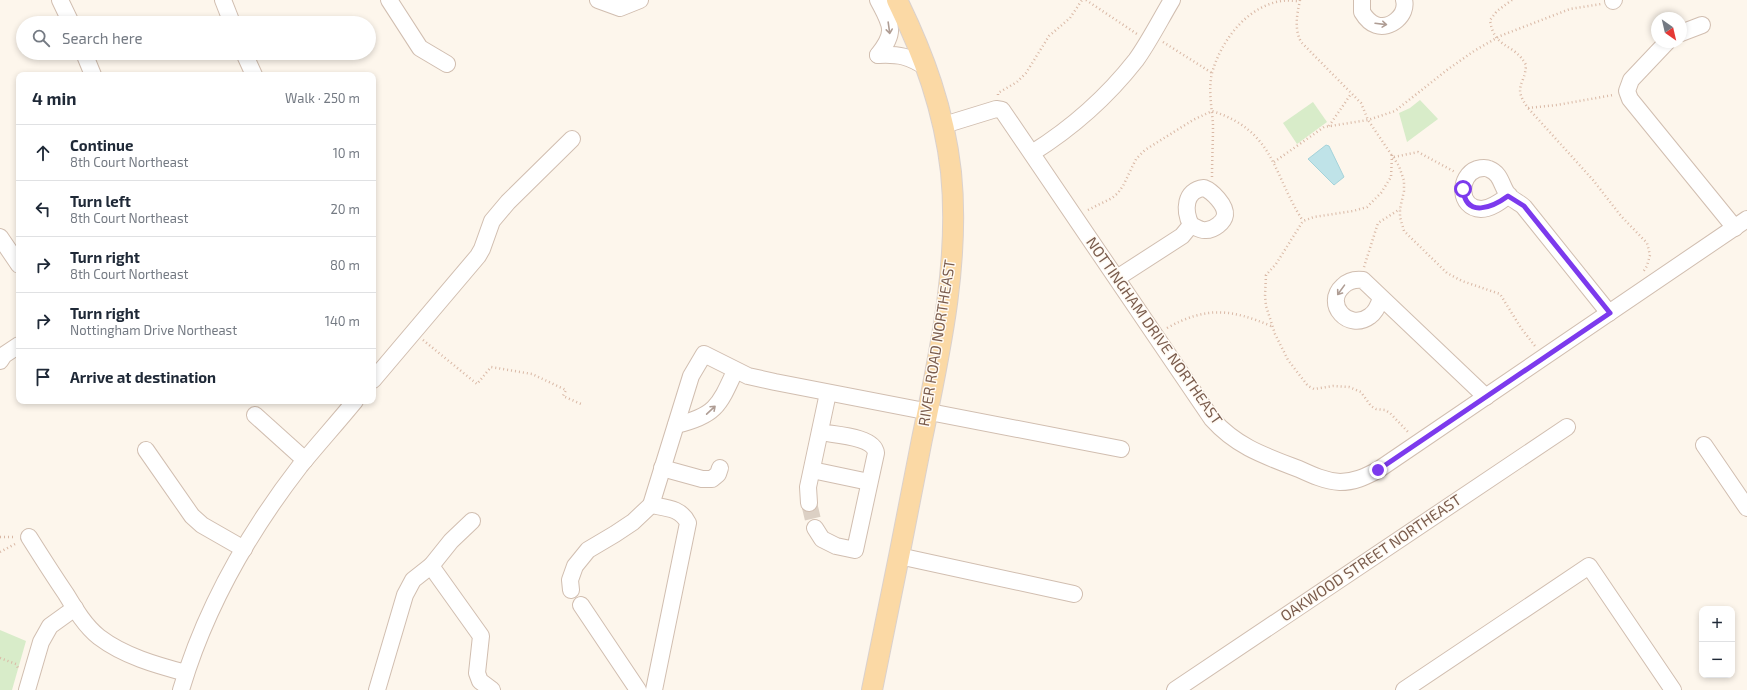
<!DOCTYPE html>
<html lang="en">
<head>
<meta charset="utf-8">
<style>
	body { margin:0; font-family:"Exo 2",sans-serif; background:#f2f2f3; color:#1f2937 }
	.controls { position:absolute; right:12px; bottom:12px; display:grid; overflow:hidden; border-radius:8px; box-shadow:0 2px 6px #0003 }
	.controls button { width:36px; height:36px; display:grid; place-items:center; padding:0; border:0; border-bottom:1px solid #e0e1e3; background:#fff; color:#1f2937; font:20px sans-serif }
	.compass { position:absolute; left:1651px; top:12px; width:36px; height:36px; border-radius:50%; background:#fff; box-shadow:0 2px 6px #0003; rotate:146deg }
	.stop { position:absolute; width:12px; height:12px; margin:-9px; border:3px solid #7c3aed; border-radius:50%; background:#fff }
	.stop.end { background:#7c3aed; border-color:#fff; box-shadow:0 1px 4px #0008 }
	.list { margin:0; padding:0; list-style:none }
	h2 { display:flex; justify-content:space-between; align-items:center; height:52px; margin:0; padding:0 16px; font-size:17px }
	h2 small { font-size:13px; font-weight:400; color:#747a83 }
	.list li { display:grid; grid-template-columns:26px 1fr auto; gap:12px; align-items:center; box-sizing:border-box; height:56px; padding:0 16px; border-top:1px solid #e0e1e3 }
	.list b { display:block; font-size:15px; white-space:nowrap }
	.list p { margin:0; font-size:13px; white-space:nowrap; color:#747a83 }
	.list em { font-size:13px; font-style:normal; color:#747a83 }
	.icon { flex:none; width:22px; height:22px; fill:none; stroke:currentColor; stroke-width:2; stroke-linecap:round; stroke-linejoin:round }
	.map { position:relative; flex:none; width:1747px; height:690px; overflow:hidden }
	.search { position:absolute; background:#fff; box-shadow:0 2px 6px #0003; left:16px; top:16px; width:360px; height:44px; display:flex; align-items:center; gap:10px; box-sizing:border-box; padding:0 14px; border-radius:22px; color:#747a83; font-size:15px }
	.panel { position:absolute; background:#fff; box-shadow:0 2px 6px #0003; left:16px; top:72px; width:360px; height:332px; border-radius:8px }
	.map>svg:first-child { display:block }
	.green { fill:#d8ecc9 }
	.water { fill:#bfe3e8; stroke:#a5d3da }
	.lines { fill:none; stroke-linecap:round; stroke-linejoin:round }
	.minor-tunnel { stroke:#dcd0c4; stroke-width:16; stroke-dasharray:16 8; stroke-linecap:butt }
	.minor-casing { stroke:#d1beb0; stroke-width:18 }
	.major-casing { stroke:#dad1cd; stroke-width:22 }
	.path { stroke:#d9b8a5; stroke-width:2.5; stroke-dasharray:1 3; stroke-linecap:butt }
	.minor { stroke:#fff; stroke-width:16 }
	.major { stroke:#fbd9a5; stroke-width:20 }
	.oneway { stroke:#af9d94 }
	.route { stroke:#7c3aed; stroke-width:5 }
	.labels { text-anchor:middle; stroke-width:3; stroke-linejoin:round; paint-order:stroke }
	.street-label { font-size:15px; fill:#7a5c4d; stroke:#fffaf3 }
</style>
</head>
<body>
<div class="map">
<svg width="1747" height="690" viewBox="0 0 1747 690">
	<rect width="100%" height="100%" fill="#fdf6ec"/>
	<g class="green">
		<polygon points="1420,100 1438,119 1407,142 1399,113 1410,108"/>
		<polygon points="1313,102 1327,122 1297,144 1283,123"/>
		<polygon points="0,630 26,641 12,690 0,690"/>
	</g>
	<polygon class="water" points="1326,145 1329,146 1344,177 1334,185 1308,159"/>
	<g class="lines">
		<polyline class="minor-tunnel" points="809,503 815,528"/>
		<defs>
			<g id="minor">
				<polyline points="60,0 71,23"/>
				<polyline points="223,0 232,23"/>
				<polyline points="389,0 420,48 447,64"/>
				<polyline points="598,0 620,8 640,0"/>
				<path d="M 1362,0 L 1362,12 C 1365,17 1370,23 1376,25 C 1390,30 1408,15 1404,0"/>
				<polyline points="1613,1 1614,0"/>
				<polyline points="1681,33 1702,25"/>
				<polyline points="1667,42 1631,80 1627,91 1630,99 1735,228"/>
				<polyline points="84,53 93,75"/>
				<polyline points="244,53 254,75"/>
				<path d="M 878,55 C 897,31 891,25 878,0"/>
				<path d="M 878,55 C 899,54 909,56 927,68"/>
				<path d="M 944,125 L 996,109 L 1002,110 L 1212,419 C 1237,447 1265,456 1299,469 C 1312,475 1325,481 1340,482 C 1354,482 1365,477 1378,470 L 1747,219"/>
				<path d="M 1032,153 C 1072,128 1107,97 1136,60 C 1149,42 1160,20 1172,0"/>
				<path d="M 1204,188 C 1212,191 1226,205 1225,215 C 1224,222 1214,230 1206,230 C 1201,231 1196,227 1191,225 C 1184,211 1184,190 1204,188 Z"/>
				<path d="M 1509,195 C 1501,201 1491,209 1481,209 C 1458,208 1458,176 1477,169 C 1481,168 1485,167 1489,169 C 1502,174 1501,187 1509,196 C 1513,200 1520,203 1524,207 L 1609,313"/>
				<polyline points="0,237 19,265"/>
				<polyline points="1117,278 1182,236 1191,225"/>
				<path d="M 1381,298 C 1379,304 1376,312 1370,316 C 1349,332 1323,304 1343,286 C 1349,280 1355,279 1363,280 L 1486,397"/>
				<polyline points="0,361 4,355 19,345"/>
				<polyline points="373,380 478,256 482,249 492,221 508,202 572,139"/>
				<polyline points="255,415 305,460"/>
				<path d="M 676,425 C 715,416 719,406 735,371"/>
				<polyline points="1704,445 1747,508"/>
				<polyline points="146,450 192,516 202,525 244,549"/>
				<polyline points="662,468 702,479 712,479 718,474 720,468"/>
				<polyline points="812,470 869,482"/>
				<polyline points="809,503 808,487 828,393"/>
				<path d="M 651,505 C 666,508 681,508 688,523 L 654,690"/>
				<polyline points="472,521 451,541 431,566 481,636 477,673 480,681 492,690"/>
				<path d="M 815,528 L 822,539 L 836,546 L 855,550 L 876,453 C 874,436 834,435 820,432"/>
				<path d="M 29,537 C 41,556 53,575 66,594 C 75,609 85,626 99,637 C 124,656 156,665 186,673"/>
				<polyline points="899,556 1074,594"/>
				<polyline points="571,590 570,580 575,566 588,550 615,534 633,522 651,505 691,376 704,354 748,376 775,382 1121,449"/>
				<polyline points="581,605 638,690"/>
				<polyline points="27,690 41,642 50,626 75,608"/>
				<path d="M 181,690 C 205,609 249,532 300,466 C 318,444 337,423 355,401"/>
				<polyline points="377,690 405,595 413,580 432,565"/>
				<polyline points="1175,690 1567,427"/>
				<polyline points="1404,690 1589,566 1673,690"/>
			</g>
			<path id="major" d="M 872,690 C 889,606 906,523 922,439 C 940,352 960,261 951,172 C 944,110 924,55 897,0"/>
		</defs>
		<use href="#minor" class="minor-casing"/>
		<use href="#major" class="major-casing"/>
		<g class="path">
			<polyline points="1086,0 1137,34"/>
			<path d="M 1300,0 C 1297,15 1294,28 1301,42 L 1361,103 L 1368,120 L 1399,166 L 1404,181 L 1404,191 L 1400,209 L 1400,217 L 1404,231 L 1447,273 L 1462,281 L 1500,294 L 1521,328 L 1535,346"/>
			<path d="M 1512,0 L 1497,11 L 1490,20 C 1494,50 1514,42 1526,65 C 1525,86 1512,86 1528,108 L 1593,180 L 1621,216 L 1647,243 L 1650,255 L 1647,266 L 1643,272"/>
			<polyline points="1163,42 1212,73"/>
			<polyline points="998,95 998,93 1017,82 1026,73 1049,36 1070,18 1082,0"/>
			<polyline points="1528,108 1557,105 1613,95"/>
			<polyline points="1329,126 1351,94"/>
			<polyline points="1392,155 1391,177 1381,193 1367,207 1353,211 1314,217 1303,221 1276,264 1266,275 1265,296 1266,306 1275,334 1288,360 1308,386 1314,389 1333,386 1349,387 1361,392 1371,406 1376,409 1385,410 1390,413 1409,433"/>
			<polyline points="1394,157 1418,152 1455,172"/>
			<polyline points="1274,162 1324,127 1368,120 1395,111 1447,70 1474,51 1500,36 1570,9 1601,4"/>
			<path d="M 1212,177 C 1212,160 1213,142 1213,125 C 1212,108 1208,90 1212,73 C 1221,41 1246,7 1281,1 C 1287,0 1293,1 1300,1"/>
			<path d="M 1088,210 L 1112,198 L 1118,193 L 1123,186 L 1136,159 L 1145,150 L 1193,120 L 1212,111 C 1275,131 1272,173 1303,221"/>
			<polyline points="1364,267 1378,223 1400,209"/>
			<path d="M 1167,328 C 1207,306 1231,309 1271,326"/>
			<polyline points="423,340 477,384 491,367 532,374 566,390 563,396 581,404"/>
			<polyline points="0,537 16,537"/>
			<polyline points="0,552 17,543"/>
			<polyline points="0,658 16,664 18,668"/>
		</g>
		<use href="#minor" class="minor"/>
		<use href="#major" class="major"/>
	</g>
	<defs><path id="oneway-shaft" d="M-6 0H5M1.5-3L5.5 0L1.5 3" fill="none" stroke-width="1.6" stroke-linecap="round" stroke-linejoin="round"/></defs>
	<g class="oneway">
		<use href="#oneway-shaft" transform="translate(1381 24) rotate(7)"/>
		<use href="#oneway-shaft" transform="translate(889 28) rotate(82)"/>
		<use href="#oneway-shaft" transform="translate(1341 290) rotate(126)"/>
		<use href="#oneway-shaft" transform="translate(711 410) rotate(-43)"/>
	</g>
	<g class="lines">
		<path class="route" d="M 1378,470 L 1610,313 L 1524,206 L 1508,196 C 1493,207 1466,219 1463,189"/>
	</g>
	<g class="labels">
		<g class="street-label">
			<text transform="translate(1154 331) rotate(55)" y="5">NOTTINGHAM DRIVE NORTHEAST</text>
			<text transform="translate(937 343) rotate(-81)" y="5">RIVER ROAD NORTHEAST</text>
			<text transform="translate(1371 558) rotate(-34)" y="5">OAKWOOD STREET NORTHEAST</text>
		</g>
	</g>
</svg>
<div class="controls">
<button>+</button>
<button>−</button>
</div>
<svg class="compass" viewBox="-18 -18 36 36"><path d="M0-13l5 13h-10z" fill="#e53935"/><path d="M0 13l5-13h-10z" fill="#747a83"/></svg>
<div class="stop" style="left:1463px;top:189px"></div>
<div class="stop end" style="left:1378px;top:470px"></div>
<div class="search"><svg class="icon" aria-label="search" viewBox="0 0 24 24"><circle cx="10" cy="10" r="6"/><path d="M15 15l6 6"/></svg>Search here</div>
<section class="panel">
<h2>4 min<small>Walk · 250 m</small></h2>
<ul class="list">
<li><svg class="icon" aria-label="ahead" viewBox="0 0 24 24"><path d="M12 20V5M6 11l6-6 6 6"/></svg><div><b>Continue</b><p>8th Court Northeast</p></div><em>10 m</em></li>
<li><svg class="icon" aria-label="left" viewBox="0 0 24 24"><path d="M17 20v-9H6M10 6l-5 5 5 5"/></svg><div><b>Turn left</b><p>8th Court Northeast</p></div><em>20 m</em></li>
<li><svg class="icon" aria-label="right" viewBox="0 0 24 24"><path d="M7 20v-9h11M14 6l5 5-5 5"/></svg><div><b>Turn right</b><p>8th Court Northeast</p></div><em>80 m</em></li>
<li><svg class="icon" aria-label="right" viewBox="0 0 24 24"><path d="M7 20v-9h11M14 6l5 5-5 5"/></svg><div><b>Turn right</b><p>Nottingham Drive Northeast</p></div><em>140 m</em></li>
<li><svg class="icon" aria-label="arrive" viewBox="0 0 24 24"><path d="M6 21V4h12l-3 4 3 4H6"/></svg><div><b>Arrive at destination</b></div></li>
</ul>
</section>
</div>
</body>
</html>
